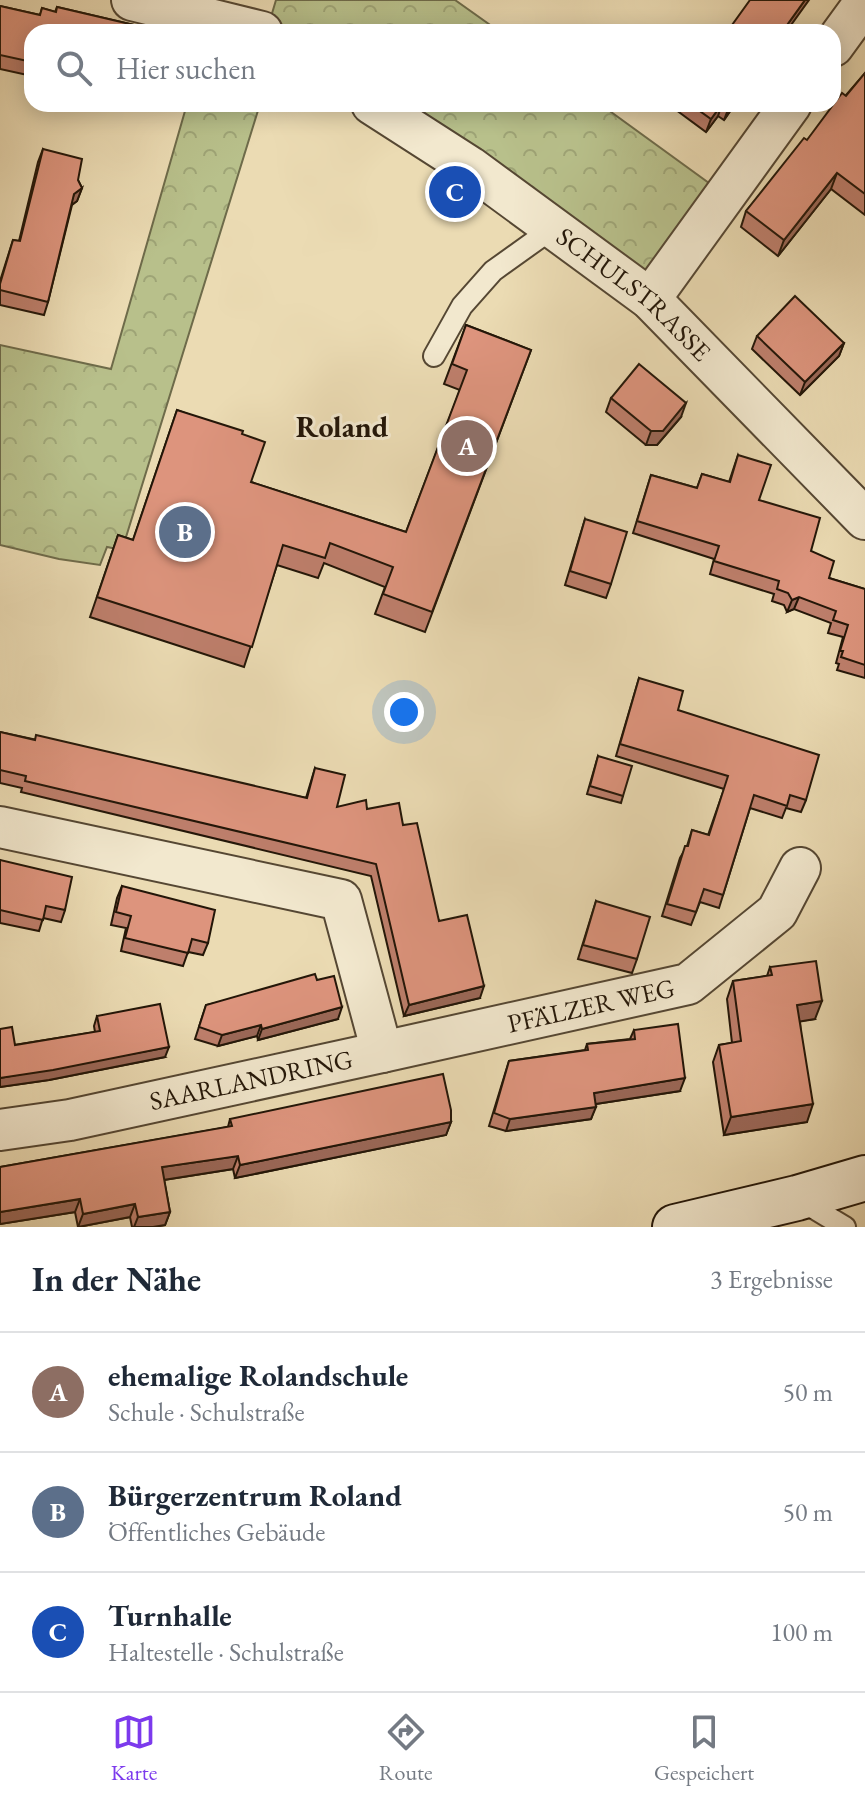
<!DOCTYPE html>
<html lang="de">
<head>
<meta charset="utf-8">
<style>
	body { margin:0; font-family:"EB Garamond",serif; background:#f6f6f7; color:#1f2937 }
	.you { position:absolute; left:404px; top:712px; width:28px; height:28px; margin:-20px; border:6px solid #fff; border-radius:50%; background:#1a73e8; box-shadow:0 0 0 12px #1a73e833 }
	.badge { display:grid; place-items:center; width:52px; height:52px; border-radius:50%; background:#7c3aed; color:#fff; font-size:26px; font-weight:700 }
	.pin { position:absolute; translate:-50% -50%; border:4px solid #fff; box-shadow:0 2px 8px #0006 }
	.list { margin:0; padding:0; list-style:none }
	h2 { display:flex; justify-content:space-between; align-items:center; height:104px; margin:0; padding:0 32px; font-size:34px }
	h2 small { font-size:26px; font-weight:400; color:#747a83 }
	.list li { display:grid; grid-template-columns:52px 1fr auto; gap:24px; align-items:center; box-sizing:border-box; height:120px; padding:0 32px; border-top:2px solid #e0e1e3 }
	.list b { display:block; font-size:30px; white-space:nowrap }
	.list p { margin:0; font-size:26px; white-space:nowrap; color:#747a83 }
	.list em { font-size:26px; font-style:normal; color:#747a83 }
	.icon { flex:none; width:44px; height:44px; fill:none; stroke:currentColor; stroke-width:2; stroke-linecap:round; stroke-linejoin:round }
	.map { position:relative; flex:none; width:865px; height:1227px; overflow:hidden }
	.search { position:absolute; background:#fff; box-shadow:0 4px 20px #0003; left:24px; right:24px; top:24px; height:88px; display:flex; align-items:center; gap:20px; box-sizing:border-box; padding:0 28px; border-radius:24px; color:#747a83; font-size:30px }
	.sheet { height:464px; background:#fff }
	nav { display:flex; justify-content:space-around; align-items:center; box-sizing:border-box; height:112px; border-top:2px solid #e0e1e3; background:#fff; font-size:22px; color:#747a83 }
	nav a { display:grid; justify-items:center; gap:4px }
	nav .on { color:#7c3aed }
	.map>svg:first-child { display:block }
	.forest { fill:url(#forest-crowns); stroke:#6e6b4a; stroke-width:2 }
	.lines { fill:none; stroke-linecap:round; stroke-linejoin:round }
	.service-casing { stroke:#554733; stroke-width:24 }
	.minor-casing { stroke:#554733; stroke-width:44 }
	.secondary-casing { stroke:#231608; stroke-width:48 }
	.service { stroke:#f2e8ce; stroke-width:20 }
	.minor { stroke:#f2e8ce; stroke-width:40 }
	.secondary { stroke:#f2e8ce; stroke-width:44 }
	.wall { fill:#be7f6c; stroke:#231608; stroke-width:2 }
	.shaded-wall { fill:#9b6858; stroke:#231608; stroke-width:2 }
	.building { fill:#dd947d; stroke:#231608; stroke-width:2 }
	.labels { text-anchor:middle; stroke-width:6; stroke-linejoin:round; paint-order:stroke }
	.street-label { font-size:26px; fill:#231608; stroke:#f2e8ce }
	.quarter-label { font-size:30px; font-weight:bold; fill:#231608; stroke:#f2e8ce }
</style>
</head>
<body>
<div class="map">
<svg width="865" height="1227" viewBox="0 0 865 1227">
	<defs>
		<pattern id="forest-crowns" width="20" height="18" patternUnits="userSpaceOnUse" patternTransform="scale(2)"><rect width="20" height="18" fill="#b8c08b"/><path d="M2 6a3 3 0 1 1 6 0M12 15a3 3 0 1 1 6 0" fill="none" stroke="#9ea476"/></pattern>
	</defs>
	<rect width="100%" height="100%" fill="#ebdbb3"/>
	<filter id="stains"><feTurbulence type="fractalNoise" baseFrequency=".0025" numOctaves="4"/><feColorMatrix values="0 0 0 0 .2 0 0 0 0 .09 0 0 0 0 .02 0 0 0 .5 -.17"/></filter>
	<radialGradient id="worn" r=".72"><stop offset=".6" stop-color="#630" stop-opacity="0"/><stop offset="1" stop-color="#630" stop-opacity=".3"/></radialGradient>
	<g class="forest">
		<polygon points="276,0 455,0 500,32 277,32 268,27"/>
		<polygon points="187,104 260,104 122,550 107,547 100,565 59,559 0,545 0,345 111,369"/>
		<polygon points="387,104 600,104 713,186 644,282"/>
	</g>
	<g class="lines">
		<defs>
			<g id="service">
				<polyline points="434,356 462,306 493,271 553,228"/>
				<polyline points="800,1200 845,1227"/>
			</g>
			<g id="minor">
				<polyline points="132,0 262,32"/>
				<polyline points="833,46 865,2"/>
				<path id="s1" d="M 372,104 L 470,167 L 650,299 L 865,519"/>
				<polyline points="650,299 791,104"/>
				<polyline points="0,827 341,900 382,1052 70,1120 0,1130"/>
				<path id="s2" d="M 382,1052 L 688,984 L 777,912 L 800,868"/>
			</g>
			<polyline id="secondary" points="675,1227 797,1198 865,1178"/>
		</defs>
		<use href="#service" class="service-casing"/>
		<use href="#minor" class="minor-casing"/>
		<use href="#secondary" class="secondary-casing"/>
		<use href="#service" class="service"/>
		<use href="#minor" class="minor"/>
		<use href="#secondary" class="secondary"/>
	</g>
	<g class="wall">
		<polygon points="0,6 40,15 42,8 55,12 57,7 164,32 32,32 32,76 0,69"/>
		<polygon points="865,73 865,215 831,189 778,256 741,227 746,211"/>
		<polygon points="668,104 735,104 724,120 718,116 706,132"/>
		<polygon points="43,149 78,180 82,188 77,201 72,205 48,302 44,315 0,305 0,281 13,240 19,241 38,162"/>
		<polygon points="466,325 531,350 425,632 375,614 385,587 324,563 318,578 277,565 244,667 90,617 118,535 133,540 177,410 242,434 251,482 406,532 460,390 444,384"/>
		<polygon points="757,336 844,343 839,356 800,395 752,349"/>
		<polygon points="611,398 681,417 657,445 646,445 606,412"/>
		<polygon points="738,455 759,500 811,551 829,578 865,589 865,678 837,670 839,664 836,663 843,637 828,633 831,623 794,609 787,612 784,605 772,601 774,594 710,574 714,559 633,533 651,475 697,488 702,474 729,482"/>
		<polygon points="585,519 611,584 606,598 565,585"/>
		<polygon points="639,678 678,710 806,800 801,812 786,808 782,818 750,808 719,908 700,902 691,925 662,916 680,858 687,846 692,830 708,835 724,789 616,756"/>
		<polygon points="0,732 306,798 315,768 337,807 367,809 403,825 439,921 480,998 404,1016 371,876 21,792 22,788 0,783"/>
		<polygon points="598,756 623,796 621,803 587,794"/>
		<polygon points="0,860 65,910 61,922 43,918 39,931 0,923"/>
		<polygon points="122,886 208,943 203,955 188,952 183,966 121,951 126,928 111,925 117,898"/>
		<polygon points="596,901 637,959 632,973 578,959"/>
		<polygon points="770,967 815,1019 800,1021 807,1122 724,1135 713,1062 719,1045 732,1043 727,999 733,981 767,976"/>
		<polygon points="317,980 338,1019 258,1040 257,1036 218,1046 195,1039 206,1005"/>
		<polygon points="97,1016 165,1057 49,1080 0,1087 15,1045 95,1032 94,1026"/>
		<polygon points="634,1030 680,1091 596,1104 591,1119 506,1131 489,1126 509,1061 585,1050 587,1044 630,1039"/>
		<polygon points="230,1119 451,1122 446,1135 235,1178 233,1169 164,1180 170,1212 165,1225 153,1227 132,1227 130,1217 78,1227 75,1212 0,1224 0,1167 228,1127"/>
	</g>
	<g class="shaded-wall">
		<polygon points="805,0 809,0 786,32 782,32"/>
		<polygon points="722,104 718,116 706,132 711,119"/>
		<polygon points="730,104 735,104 724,120 729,107"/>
		<polygon points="837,173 831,189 778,256 784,240"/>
		<polygon points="82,188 77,201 70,206 74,194"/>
		<polygon points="844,343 839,356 800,395 805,382"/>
		<polygon points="686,403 681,417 657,445 646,445 651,431"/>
		<polygon points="799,597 794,609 787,612 792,600"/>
		<polygon points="484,986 480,998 404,1016 409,1005"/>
		<polygon points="822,1001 815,1019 791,1023 797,1005"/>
		<polygon points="342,1007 338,1019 258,1040 262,1029"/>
		<polygon points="261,1025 257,1036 218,1046 222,1035"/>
		<polygon points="169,1047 165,1057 49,1080 0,1087 0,1078"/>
		<polygon points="685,1078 680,1091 589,1105 594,1093"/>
		<polygon points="813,1104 807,1122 724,1135 731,1117"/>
		<polygon points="596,1107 591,1119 506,1131 510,1119"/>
		<polygon points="451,1122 446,1135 235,1178 240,1165"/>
		<polygon points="238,1156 233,1169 157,1181 162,1167"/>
		<polygon points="80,1199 75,1212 0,1224 0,1212"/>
		<polygon points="135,1204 130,1217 78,1227 83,1214"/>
		<polygon points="170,1212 165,1225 153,1227 134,1227 138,1217"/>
	</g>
	<g class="building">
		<polygon points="750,0 805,0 782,32 727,32"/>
		<polygon points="0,6 40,15 42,8 56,12 57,7 164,32 32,32 32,62 0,55"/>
		<polygon points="865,73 865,194 837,173 784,240 746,211 804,138 807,140 842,93 846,96"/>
		<polygon points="690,104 722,104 711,119"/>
		<polygon points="43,149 82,159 78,180 82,188 74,194 48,302 0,290 0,284 13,240 20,241"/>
		<polygon points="795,296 844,343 805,382 757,336"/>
		<polygon points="466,325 531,350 432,612 383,594 393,567 330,543 325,558 283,545 252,647 97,597 118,535 133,540 177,410 243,431 242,434 265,442 251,482 406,532 467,370 452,364"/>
		<polygon points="639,364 686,403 663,431 651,431 611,398"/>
		<polygon points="738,455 771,465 759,500 820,518 811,551 834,561 829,578 865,589 865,665 841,657 843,651 840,651 848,625 833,620 836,611 799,597 792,600 788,593 777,589 779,581 714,561 719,546 637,521 651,475 697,488 702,474 730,482"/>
		<polygon points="585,519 627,532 611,584 570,571"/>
		<polygon points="639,678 683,691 678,710 819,755 806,800 790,795 787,806 754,795 723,895 704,889 696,912 667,904 685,846 688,846 692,830 709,835 728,776 620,744"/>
		<polygon points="0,732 35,740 36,735 307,798 315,768 345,775 337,807 366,800 367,809 399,803 403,825 417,823 439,921 467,915 484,986 409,1005 376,864 25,781 26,776 0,770"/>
		<polygon points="598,756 632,766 623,796 590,786"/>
		<polygon points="0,860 72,877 65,910 46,906 43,920 0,910"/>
		<polygon points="122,886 215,910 208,943 192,939 188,953 125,938 131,916 116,912"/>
		<polygon points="596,901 650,917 637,959 583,945"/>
		<polygon points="816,961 822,1001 797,1005 813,1104 731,1117 719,1045 741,1041 733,981 772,975 770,967"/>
		<polygon points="315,974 317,980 334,976 342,1007 262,1029 261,1025 222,1035 199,1027 206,1005"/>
		<polygon points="160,1004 169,1047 53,1070 0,1078 0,1029 12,1027 15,1045 100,1031 97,1016"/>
		<polygon points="678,1024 685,1078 594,1093 596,1107 510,1119 494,1113 509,1061 588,1050 587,1044 635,1039 634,1030"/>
		<polygon points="443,1074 451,1110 451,1122 240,1165 238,1156 162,1167 170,1212 138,1217 135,1204 83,1214 80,1199 0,1212 0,1167 232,1126 230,1119"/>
	</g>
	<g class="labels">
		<g class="street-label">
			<text dy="9" stroke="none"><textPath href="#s1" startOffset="324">SCHULSTRASSE</textPath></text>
			<text dy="9" stroke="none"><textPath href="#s2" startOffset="214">PFÄLZER WEG</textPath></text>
			<text transform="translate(251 1080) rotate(-12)" y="9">SAARLANDRING</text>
		</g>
		<g class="quarter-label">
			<text x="342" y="437">Roland</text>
		</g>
	</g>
	<rect width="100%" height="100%" filter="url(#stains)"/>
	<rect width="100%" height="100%" fill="url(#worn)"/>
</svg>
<div class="you"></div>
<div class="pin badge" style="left:467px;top:446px;background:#8d6e63">A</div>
<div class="pin badge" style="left:185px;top:532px;background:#5c6f8a">B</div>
<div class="pin badge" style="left:455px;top:192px;background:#1a4fb4">C</div>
<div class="search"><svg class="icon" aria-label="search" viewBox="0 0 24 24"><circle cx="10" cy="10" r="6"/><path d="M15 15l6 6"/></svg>Hier suchen</div>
</div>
<section class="sheet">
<h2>In der Nähe<small>3 Ergebnisse</small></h2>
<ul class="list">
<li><span class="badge" style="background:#8d6e63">A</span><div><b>ehemalige Rolandschule</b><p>Schule · Schulstraße</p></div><em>50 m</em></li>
<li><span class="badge" style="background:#5c6f8a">B</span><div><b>Bürgerzentrum Roland</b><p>Öffentliches Gebäude</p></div><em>50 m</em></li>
<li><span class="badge" style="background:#1a4fb4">C</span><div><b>Turnhalle</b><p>Haltestelle · Schulstraße</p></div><em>100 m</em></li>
</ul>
</section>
<nav>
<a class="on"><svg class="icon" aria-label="map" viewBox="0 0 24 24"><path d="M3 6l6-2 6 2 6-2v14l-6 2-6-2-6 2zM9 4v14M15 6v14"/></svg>Karte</a>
<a><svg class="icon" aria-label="directions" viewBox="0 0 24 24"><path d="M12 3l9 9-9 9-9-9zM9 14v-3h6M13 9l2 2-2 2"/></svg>Route</a>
<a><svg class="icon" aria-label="saved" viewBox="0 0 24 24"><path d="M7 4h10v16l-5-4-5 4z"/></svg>Gespeichert</a>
</nav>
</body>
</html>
